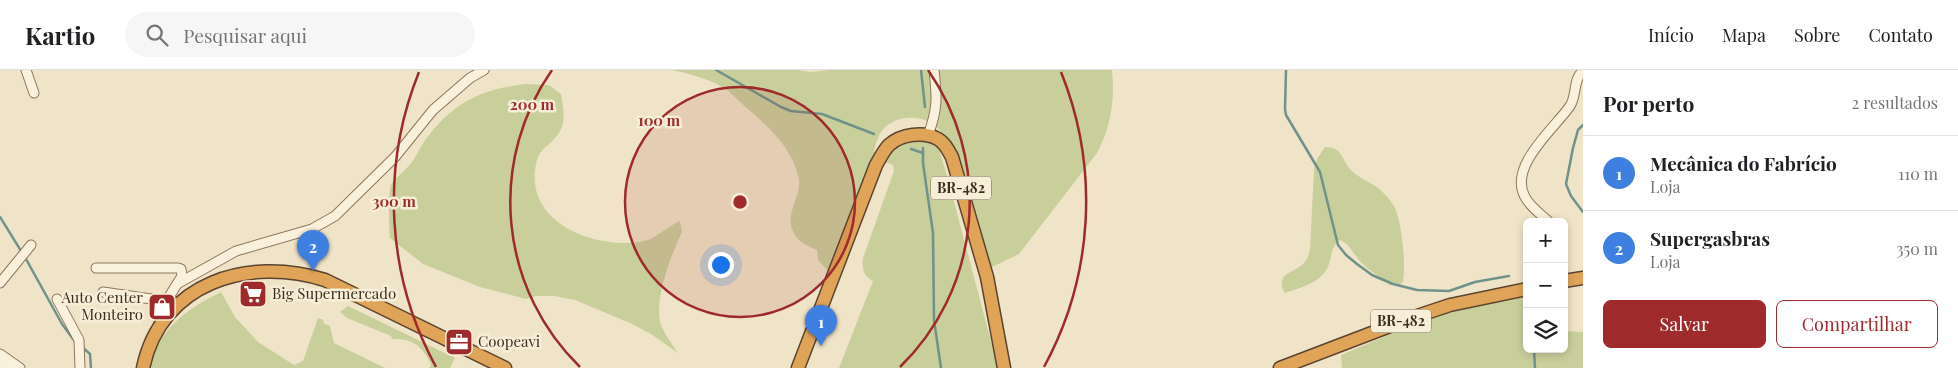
<!DOCTYPE html>
<html lang="pt">
<head>
<meta charset="utf-8">
<style>
	body { margin:0; font-family:"Playfair Display",serif; background:#f6f6f6; color:#202124 }
	.controls { position:absolute; right:15px; bottom:15px; display:grid; overflow:hidden; border-radius:8px; box-shadow:0 2px 8px #0003 }
	.controls button { width:45px; height:45px; display:grid; place-items:center; padding:0; border:0; border-bottom:1px solid #e0e0e0; background:#fff; color:#202124; font:25px sans-serif }
	.you { position:absolute; left:720px; top:194px; width:18px; height:18px; margin:-12px; border:4px solid #fff; border-radius:50%; background:#1a73e8; box-shadow:0 0 0 8px #1a73e833 }
	.badge { display:grid; place-items:center; width:32px; height:32px; border-radius:50%; background:#9e2a2b; color:#fff; font-size:16px; font-weight:700 }
	.pin { position:absolute; translate:-50% -41px; filter:drop-shadow(0 1px 2px #0008) }
	.pin::after { content:''; position:absolute; top:26px; width:18px; height:15px; background:inherit; clip-path:polygon(0 0,100% 0,50% 100%) }
	.list { margin:0; padding:0; list-style:none }
	h2 { display:flex; justify-content:space-between; align-items:center; height:65px; margin:0; padding:0 20px; font-size:21px }
	h2 small { font-size:16px; font-weight:400; color:#757577 }
	.list li { display:grid; grid-template-columns:32px 1fr auto; gap:15px; align-items:center; box-sizing:border-box; height:75px; padding:0 20px; border-top:1px solid #e0e0e0 }
	.list b { display:block; font-size:19px; white-space:nowrap }
	.list p { margin:0; font-size:16px; white-space:nowrap; color:#757577 }
	.list em { font-size:16px; font-style:normal; color:#757577 }
	.actions { display:flex; gap:10px; padding:15px 20px }
	.actions a { flex:1; padding:11px 0; border:1px solid #9e2a2b; border-radius:8px; text-align:center; font-size:18px; color:#9e2a2b }
	.actions .main { background:#9e2a2b; color:#fff }
	.icon { flex:none; width:28px; height:28px; fill:none; stroke:currentColor; stroke-width:2; stroke-linecap:round; stroke-linejoin:round }
	.map { position:relative; flex:none; width:1583px; height:298px; overflow:hidden }
	header { display:flex; align-items:center; gap:30px; box-sizing:border-box; height:70px; padding:0 25px; background:#fff; border-bottom:1px solid #e0e0e0 }
	header strong { font-size:24px }
	nav { display:flex; gap:28px; margin-inline-start:auto; font-size:18px }
	.search { width:350px; height:45px; background:#f6f6f6; display:flex; align-items:center; gap:12px; box-sizing:border-box; padding:0 18px; border-radius:28px; color:#757577; font-size:19px }
	main { display:flex }
	aside { flex:1; background:#fff }
	.map>svg:first-child { display:block }
	.green { fill:#c9cf9b }
	.lines { fill:none; stroke-linecap:round; stroke-linejoin:round }
	.stream { stroke:#6f938a; stroke-width:2.5 }
	.minor-casing { stroke:#8d765c; stroke-width:11 }
	.highway-casing { stroke:#5b4430; stroke-width:15 }
	.minor { stroke:#faf1dc; stroke-width:9 }
	.highway { stroke:#e0a458; stroke-width:12 }
	.ring { fill:none; stroke:#9e2a2b; stroke-width:2.5 }
	.labels { text-anchor:middle; stroke-width:5; stroke-linejoin:round; paint-order:stroke }
	.shield { fill:#f7eed8; stroke:#756857; stroke-width:1 }
	.shield-label { font-size:14px; font-weight:bold; fill:#3d2e20 }
	.poi-label { font-size:15px; fill:#3d2e20; stroke:#f7eed8; text-anchor:start }
	.centre { fill:#9e2a2b; stroke:#f7eed8; stroke-width:2.5 }
	.ring-label { font-size:15px; text-anchor:middle; font-weight:bold; fill:#9e2a2b; stroke:#f7eed8; stroke-width:5; stroke-linejoin:round; paint-order:stroke }
</style>
</head>
<body>
<header>
<strong>Kartio</strong>
<div class="search"><svg class="icon" aria-label="search" viewBox="0 0 24 24"><circle cx="10" cy="10" r="6"/><path d="M15 15l6 6"/></svg>Pesquisar aqui</div>
<nav><a>Início</a><a>Mapa</a><a>Sobre</a><a>Contato</a></nav>
</header>
<main>
<div class="map">
<svg width="1583" height="298" viewBox="0 0 1583 298">
	<rect width="100%" height="100%" fill="#f0e4c8"/>
	<g class="green">
		<path d="M 672,0 L 798,0 L 810,2 L 831,0 L 1112,0 C 1115,30 1111,57 1097,83 L 1019,184 L 988,199 L 948,71 C 937,53 922,44 900,49 C 893,51 886,55 881,62 C 872,77 874,94 868,110 C 857,141 842,172 830,203 L 818,190 L 817,180 C 805,175 796,171 792,159 C 786,143 801,126 799,110 C 793,76 764,53 740,32 C 734,27 729,20 722,17 C 706,8 690,4 672,0 Z"/>
		<path d="M 525,14 L 549,15 L 561,24 C 565,47 567,59 548,75 C 543,79 539,83 537,90 C 521,150 590,179 640,172 C 655,170 666,157 680,151 L 682,162 C 671,185 655,227 660,252 C 663,262 672,274 678,283 L 651,264 L 630,253 L 575,230 L 554,226 L 536,226 L 526,229 L 480,217 L 423,194 L 390,168 C 389,159 388,123 391,115 C 395,108 407,99 412,92 C 417,85 420,77 426,69 C 454,32 480,20 525,14 Z"/>
		<path d="M 907,65 L 937,73 L 948,109 L 998,298 L 839,298 L 873,211 C 863,205 862,199 863,188 L 894,101 L 893,95 L 885,92 L 890,78 Z"/>
		<path d="M 1325,77 C 1344,77 1341,91 1352,101 C 1359,108 1370,112 1378,118 C 1384,123 1390,129 1394,136 C 1402,151 1406,195 1403,212 L 1399,215 L 1390,215 L 1367,198 L 1358,189 L 1347,174 L 1340,170 C 1330,177 1332,189 1327,199 C 1318,214 1299,218 1285,223 C 1281,217 1281,212 1284,206 C 1298,196 1306,198 1310,179 L 1314,100 L 1317,89 Z"/>
		<path d="M 221,222 L 235,247 L 258,272 L 294,295 L 303,291 L 318,248 L 324,250 L 323,253 L 330,256 L 334,273 L 385,298 L 149,298 C 160,258 185,240 221,222 Z"/>
		<polygon points="1527,223 1527,279 1564,279 1564,261 1583,262 1583,298 1342,298 1341,285 1438,244"/>
		<path d="M 348,236 L 455,288 L 450,298 L 429,298 L 431,295 C 423,276 412,268 392,269 L 391,266 L 347,248 L 340,242 Z"/>
	</g>
	<g class="lines">
		<g class="stream">
			<polyline points="716,0 781,37 791,41 822,44 874,64"/>
			<polyline points="921,0 925,37"/>
			<polyline points="1286,0 1285,39 1286,45 1320,102 1338,175 1346,185 1357,194 1372,205 1393,214 1417,220 1449,221 1475,212 1509,206"/>
			<polyline points="1583,55 1578,60 1573,78 1566,114 1571,126 1583,142"/>
			<polyline points="923,78 923,93 933,163 934,250 941,298"/>
			<polyline points="911,79 923,83"/>
			<polyline points="0,147 26,189 62,254 76,273"/>
			<polyline points="1525,232 1527,236"/>
			<polyline points="81,276 90,284 91,298"/>
			<polyline points="1534,279 1535,298"/>
		</g>
		<defs>
			<g id="minor">
				<polyline points="26,0 34,23"/>
				<path d="M 928,65 C 938,39 937,27 934,0"/>
				<path d="M 1549,152 C 1541,144 1530,137 1525,127 C 1508,96 1554,59 1570,36 C 1577,26 1573,8 1583,1"/>
				<polyline points="96,198 178,198 181,199 182,206 167,230"/>
				<polyline points="0,213 31,175"/>
				<polyline points="177,214 236,181 312,159 335,146 395,87 433,40 470,8 484,0"/>
				<polyline points="103,222 172,232"/>
				<polyline points="57,229 79,270 80,298"/>
				<polyline points="0,284 20,298"/>
				<polyline points="0,292 8,298"/>
			</g>
			<g id="highway">
				<polyline points="1564,211 1583,208"/>
				<path d="M 143,298 C 161,212 249,186 325,210 L 505,298"/>
				<path d="M 798,298 L 876,95 C 880,88 884,80 889,75 C 901,64 924,61 938,69 C 945,73 948,80 952,87 L 987,207 L 1004,298"/>
				<polyline points="1280,298 1411,248 1450,235 1527,219"/>
			</g>
		</defs>
		<use href="#minor" class="minor-casing"/>
		<use href="#highway" class="highway-casing"/>
		<use href="#minor" class="minor"/>
		<use href="#highway" class="highway"/>
	</g>
	<circle cx="740" cy="132" r="115" fill="#9e2a2b" fill-opacity=".12"/>
	<g class="ring">
		<circle cx="740" cy="132" r="115"/>
		<path d="M580 297A230 230 0 0 1 552 0M928 0A230 230 0 0 1 900 297"/>
		<path d="M436 297A346 346 0 0 1 419 2M1061 2A346 346 0 0 1 1044 297"/>
	</g>
	<defs>
		<symbol id="supermarket-square" viewBox="-11 -11 22 22"><rect x="-9" y="-9" width="18" height="18" rx="4" fill="#9e2a2b" stroke="#f7eed8"/><path d="M-6-5.5h2.5l.6 2H6L4.5 2H-2.5L-4.4-4H-6ZM-1.5 3.2a1.3 1.3 0 1 0 .1 0ZM3 3.2a1.3 1.3 0 1 0 .1 0Z" fill="#fff"/></symbol>
		<symbol id="shop-square" viewBox="-11 -11 22 22"><rect x="-9" y="-9" width="18" height="18" rx="4" fill="#9e2a2b" stroke="#f7eed8"/><path d="M-5-2.5h2.3a2.7 3.5 0 0 1 5.4 0H5L5.5 6h-11ZM-1.5-2.5h3a1.5 2.3 0 0 0-3 0Z" fill="#fff"/></symbol>
		<symbol id="office-square" viewBox="-11 -11 22 22"><rect x="-9" y="-9" width="18" height="18" rx="4" fill="#9e2a2b" stroke="#f7eed8"/><path d="M-6-3h4V-5.5h4V-3h4V5H-6ZM-1-4.5V-3h2v-1.5ZM-6 0V1H6V0Z" fill="#fff"/></symbol>
	</defs>
	<g fill-rule="evenodd">
		<use href="#supermarket-square" x="237" y="208" width="32" height="32"/>
		<use href="#shop-square" x="146" y="221" width="32" height="32"/>
		<use href="#office-square" x="443" y="256" width="32" height="32"/>
	</g>
	<g class="labels">
		<g class="shield">
			<rect x="931" y="106.5" width="60" height="23" rx="4"/>
			<rect x="1371" y="239.5" width="60" height="23" rx="4"/>
		</g>
		<g class="shield-label">
			<text x="961" y="123">BR-482</text>
			<text x="1401" y="256">BR-482</text>
		</g>
		<g class="poi-label">
			<text x="272" y="229">Big Supermercado</text>
			<text x="143" y="233" text-anchor="end">Auto Center<tspan x="143" dy="17">Monteiro</tspan></text>
			<text x="478" y="277">Coopeavi</text>
		</g>
	</g>
	<circle cx="740" cy="132" r="8" class="centre"/>
	<g class="ring-label">
		<text x="532" y="40">200 m</text>
		<text x="659" y="56">100 m</text>
		<text x="394" y="137">300 m</text>
	</g>
</svg>
<div class="controls">
<button>+</button>
<button>−</button>
<button><svg class="icon" aria-label="layers" viewBox="0 0 24 24"><path d="M12 4l9 5-9 5-9-5zM3 14l9 5 9-5"/></svg></button>
</div>
<div class="you"></div>
<div class="pin badge" style="left:821px;top:276px;background:#3f7fe0">1</div>
<div class="pin badge" style="left:313px;top:201px;background:#3f7fe0">2</div>
</div>
<aside>
<h2>Por perto<small>2 resultados</small></h2>
<ul class="list">
<li><span class="badge" style="background:#3f7fe0">1</span><div><b>Mecânica do Fabrício</b><p>Loja</p></div><em>110 m</em></li>
<li><span class="badge" style="background:#3f7fe0">2</span><div><b>Supergasbras</b><p>Loja</p></div><em>350 m</em></li>
</ul>
<div class="actions"><a class="main">Salvar</a><a>Compartilhar</a></div>
</aside>
</main>
</body>
</html>
